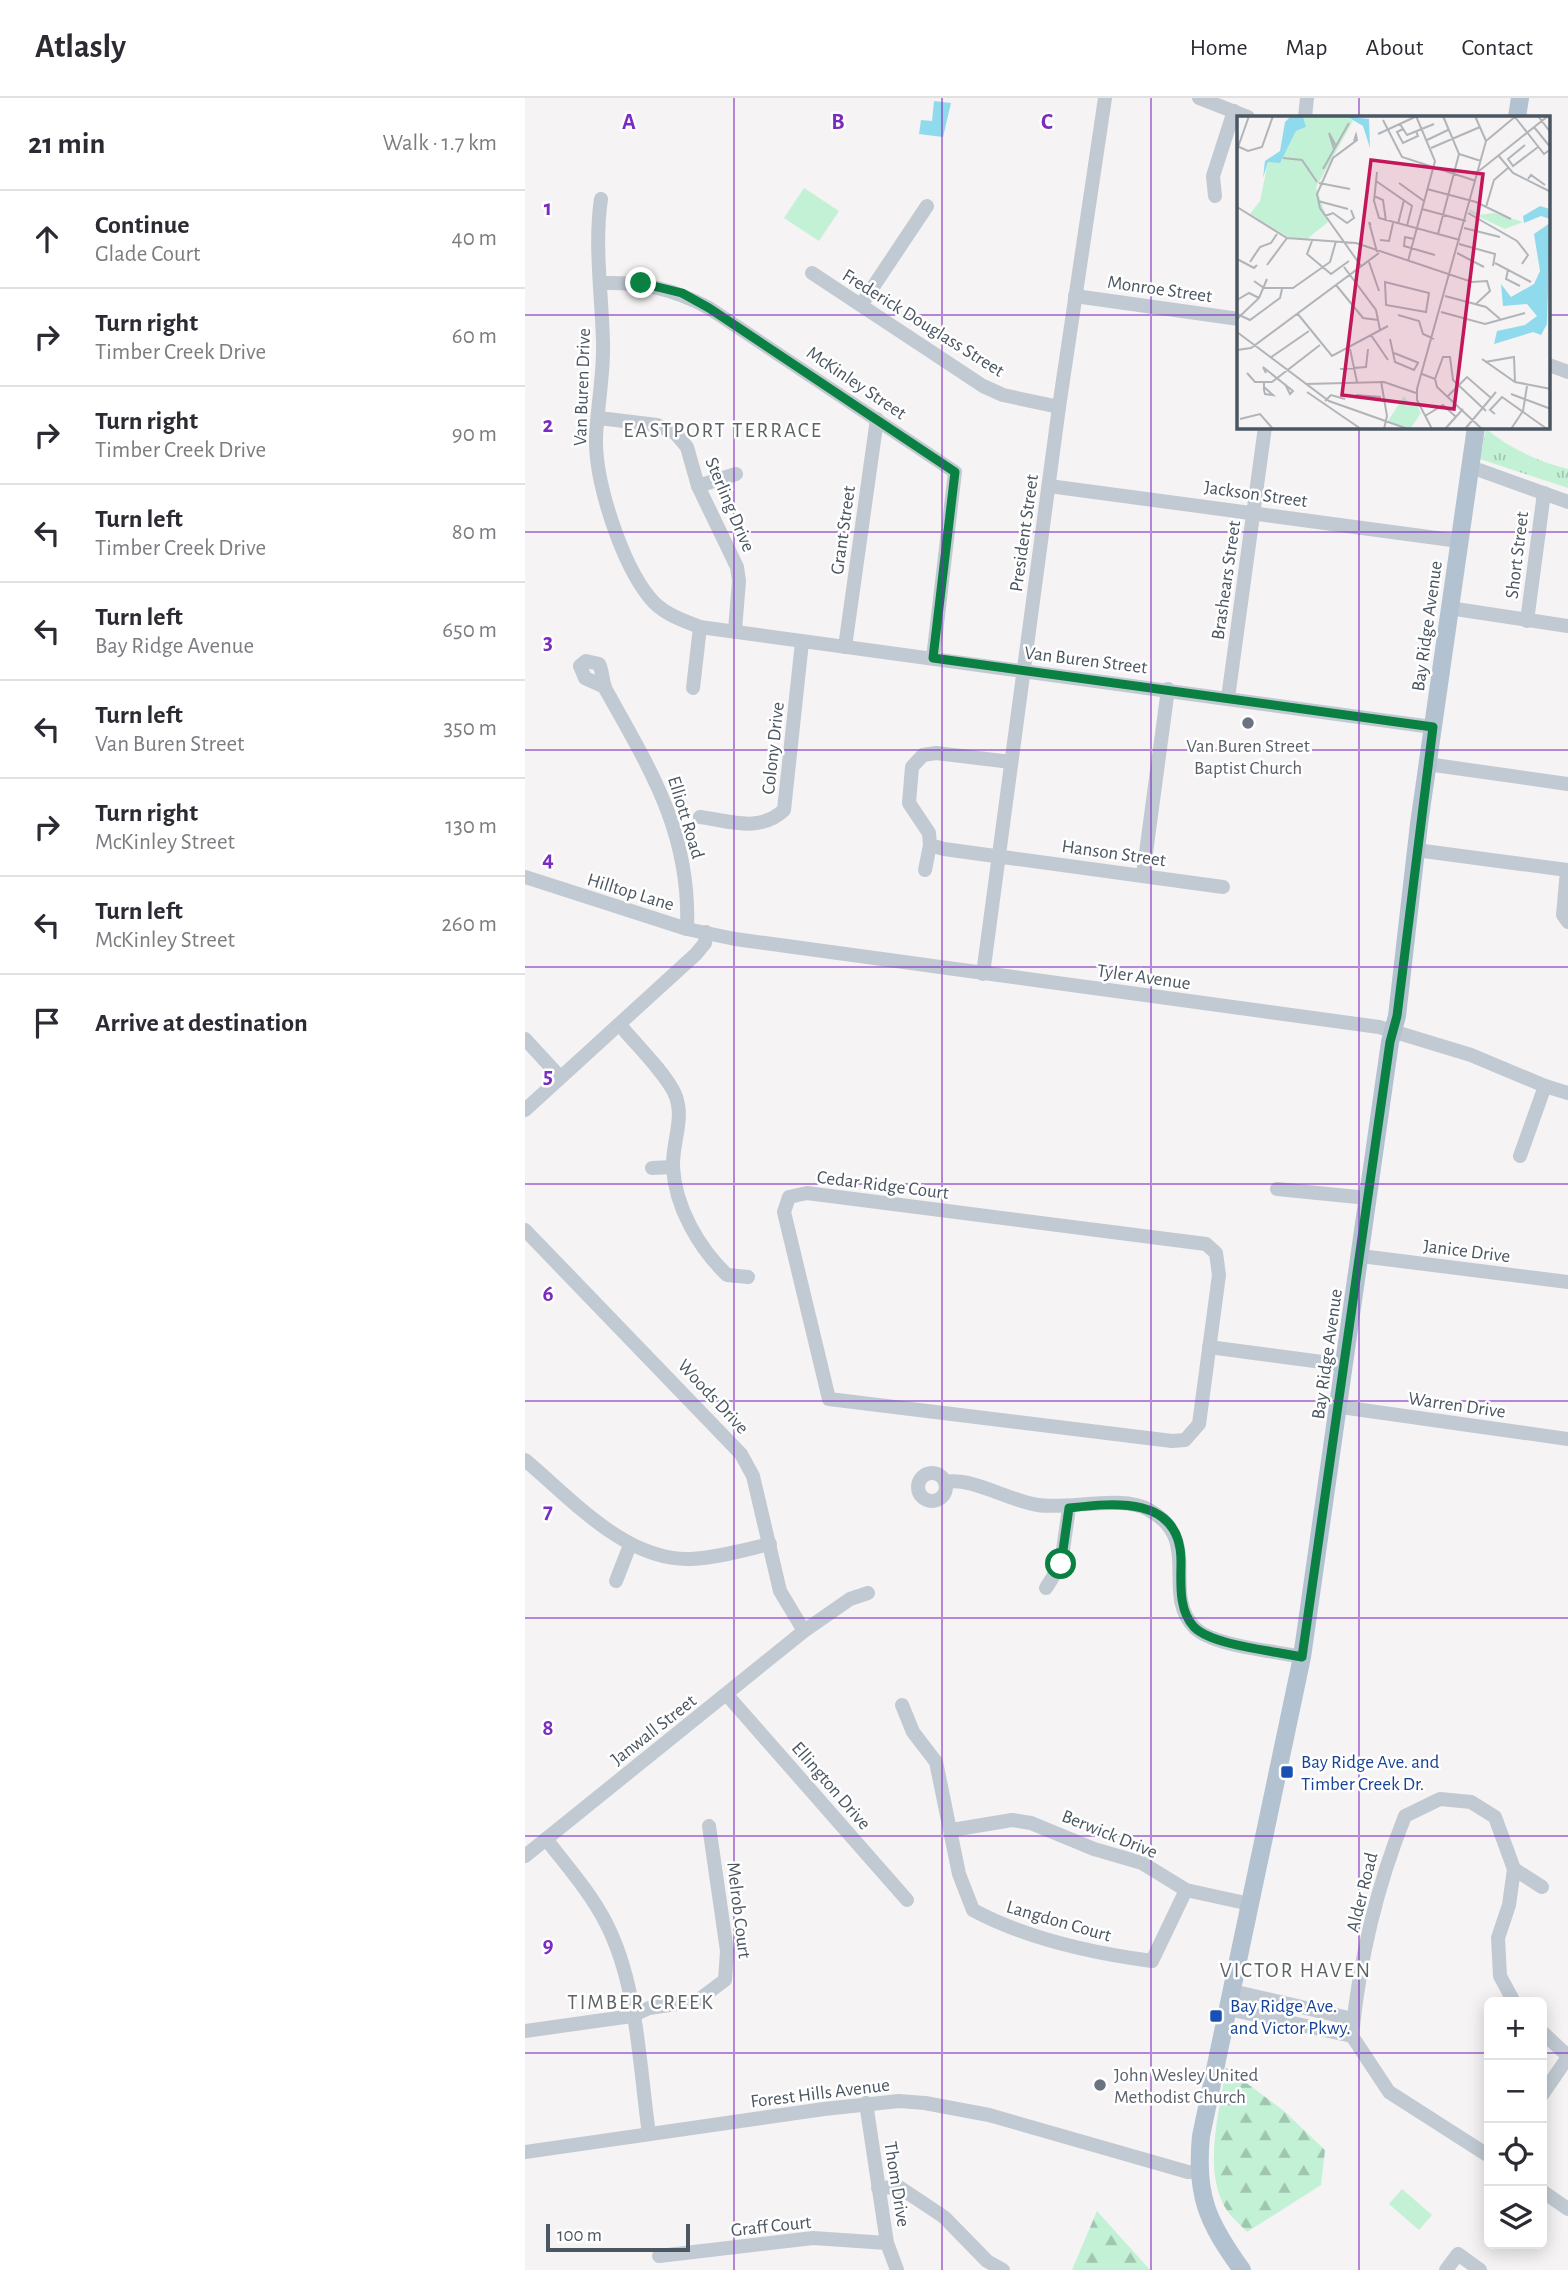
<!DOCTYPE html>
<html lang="en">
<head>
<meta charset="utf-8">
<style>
	body { margin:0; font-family:"Alegreya Sans",sans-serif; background:#f2f2f3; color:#2b2b33 }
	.controls { position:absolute; right:21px; bottom:21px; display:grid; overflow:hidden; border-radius:10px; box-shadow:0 4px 18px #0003 }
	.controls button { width:63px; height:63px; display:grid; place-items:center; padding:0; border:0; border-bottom:2px solid #e1e1e2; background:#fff; color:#2b2b33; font:35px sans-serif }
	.scale { position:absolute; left:21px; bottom:18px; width:144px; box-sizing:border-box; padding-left:7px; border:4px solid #4a5661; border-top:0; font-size:19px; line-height:24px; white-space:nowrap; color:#4a5661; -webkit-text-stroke:5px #fff; paint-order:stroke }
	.stop { position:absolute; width:21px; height:21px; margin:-16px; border:5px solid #0b8043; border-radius:50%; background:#fff }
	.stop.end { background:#0b8043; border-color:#fff; box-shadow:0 2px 7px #0008 }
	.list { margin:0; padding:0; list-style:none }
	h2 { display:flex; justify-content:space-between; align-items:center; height:91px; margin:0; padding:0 28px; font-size:30px }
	h2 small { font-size:23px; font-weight:400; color:#7c7c81 }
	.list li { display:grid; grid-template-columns:46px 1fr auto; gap:21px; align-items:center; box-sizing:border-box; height:98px; padding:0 28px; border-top:2px solid #e1e1e2 }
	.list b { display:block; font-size:26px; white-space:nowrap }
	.list p { margin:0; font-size:23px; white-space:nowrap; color:#7c7c81 }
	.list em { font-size:23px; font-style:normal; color:#7c7c81 }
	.icon { flex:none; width:38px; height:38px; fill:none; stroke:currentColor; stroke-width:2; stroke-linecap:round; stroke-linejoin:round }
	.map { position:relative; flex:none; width:1043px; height:2172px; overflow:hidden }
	header { display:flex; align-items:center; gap:42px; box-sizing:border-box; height:98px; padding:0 35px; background:#fff; border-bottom:2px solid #e1e1e2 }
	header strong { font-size:33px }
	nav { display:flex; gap:38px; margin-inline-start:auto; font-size:24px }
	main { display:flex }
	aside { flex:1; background:#fff }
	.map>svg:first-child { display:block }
	.forest { fill:url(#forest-firs) }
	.park { fill:url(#park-tufts) }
	.garden { fill:#c3f1d5 }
	.water { fill:#90daee }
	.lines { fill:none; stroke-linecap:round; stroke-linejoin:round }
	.minor { stroke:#c1cad2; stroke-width:14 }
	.major { stroke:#b3c2d1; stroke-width:18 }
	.route { stroke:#0b8043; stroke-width:9 }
	.grid { fill:none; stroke:#7b2cbf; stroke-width:2; stroke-opacity:0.55 }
	.worship-dot { fill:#6b7280; stroke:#fff; stroke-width:2.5 }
	.transit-dot { fill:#1a4fb4; stroke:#fff; stroke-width:2.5 }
	.labels { text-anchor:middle; stroke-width:5; stroke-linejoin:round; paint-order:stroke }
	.street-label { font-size:19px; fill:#4a5661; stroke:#fff }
	.worship-label { font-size:19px; fill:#5b616d; stroke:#fff }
	.transit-label { font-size:19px; fill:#164399; stroke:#fff; text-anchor:start }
	.neighbourhood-label { font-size:21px; letter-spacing:2px; fill:#5f6368; stroke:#fff }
	.inset-road { fill:none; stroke:#b1b4b9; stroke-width:2 }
	.view { fill:#c2185b; fill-opacity:0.15; stroke:#c2185b; stroke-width:3.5 }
	.inset-edge { fill:none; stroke:#4a5661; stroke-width:3.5 }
	.grid-label { font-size:23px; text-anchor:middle; font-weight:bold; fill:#7b2cbf; stroke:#fff; stroke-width:5; stroke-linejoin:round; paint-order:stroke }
</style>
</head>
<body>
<header>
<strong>Atlasly</strong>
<nav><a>Home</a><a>Map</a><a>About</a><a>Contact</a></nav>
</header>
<main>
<aside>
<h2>21 min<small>Walk · 1.7 km</small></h2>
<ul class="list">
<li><svg class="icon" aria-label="ahead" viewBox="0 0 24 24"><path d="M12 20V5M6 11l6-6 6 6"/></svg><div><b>Continue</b><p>Glade Court</p></div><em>40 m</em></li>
<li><svg class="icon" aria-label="right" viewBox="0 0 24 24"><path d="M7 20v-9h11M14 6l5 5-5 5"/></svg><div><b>Turn right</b><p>Timber Creek Drive</p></div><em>60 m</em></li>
<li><svg class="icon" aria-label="right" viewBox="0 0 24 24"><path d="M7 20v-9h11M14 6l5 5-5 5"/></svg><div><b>Turn right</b><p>Timber Creek Drive</p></div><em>90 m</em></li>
<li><svg class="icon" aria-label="left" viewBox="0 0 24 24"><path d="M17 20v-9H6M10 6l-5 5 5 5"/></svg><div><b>Turn left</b><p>Timber Creek Drive</p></div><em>80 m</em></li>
<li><svg class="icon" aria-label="left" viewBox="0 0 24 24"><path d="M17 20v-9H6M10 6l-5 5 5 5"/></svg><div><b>Turn left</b><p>Bay Ridge Avenue</p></div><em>650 m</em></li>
<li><svg class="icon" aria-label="left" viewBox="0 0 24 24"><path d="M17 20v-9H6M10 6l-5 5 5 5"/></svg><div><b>Turn left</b><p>Van Buren Street</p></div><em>350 m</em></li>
<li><svg class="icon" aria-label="right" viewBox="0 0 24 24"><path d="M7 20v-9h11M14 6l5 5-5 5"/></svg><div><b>Turn right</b><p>McKinley Street</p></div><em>130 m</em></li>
<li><svg class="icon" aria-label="left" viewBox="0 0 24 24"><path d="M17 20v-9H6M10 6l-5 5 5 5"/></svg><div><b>Turn left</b><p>McKinley Street</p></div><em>260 m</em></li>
<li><svg class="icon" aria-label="arrive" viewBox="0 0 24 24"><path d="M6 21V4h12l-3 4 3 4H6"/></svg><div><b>Arrive at destination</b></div></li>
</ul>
</aside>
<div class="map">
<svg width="1043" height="2172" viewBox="0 0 1043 2172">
	<defs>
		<pattern id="forest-firs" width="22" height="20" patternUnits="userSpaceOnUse" patternTransform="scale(1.75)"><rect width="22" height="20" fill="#c3f1d5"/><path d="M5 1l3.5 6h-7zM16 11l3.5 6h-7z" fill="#a0c6b0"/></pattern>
		<pattern id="park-tufts" width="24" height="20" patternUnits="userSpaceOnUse" patternTransform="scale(1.75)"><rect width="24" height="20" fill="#c3f1d5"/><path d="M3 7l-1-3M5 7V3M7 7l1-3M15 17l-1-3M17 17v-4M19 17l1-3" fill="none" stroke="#a0c6b0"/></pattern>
	</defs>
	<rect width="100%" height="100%" fill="#f5f3f3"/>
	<g class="forest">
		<path d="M 701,1970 L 759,2013 L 800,2052 L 796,2087 L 722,2134 C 716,2127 708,2121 703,2114 C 676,2075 695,2013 701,1970 Z"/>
		<polygon points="572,2113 625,2172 547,2172"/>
	</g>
	<path class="park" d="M 961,331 C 986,351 1012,363 1043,371 L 1043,390 L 955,361 Z"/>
	<g class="garden">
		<polygon points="279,90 314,113 294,143 259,120"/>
		<polygon points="877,2091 907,2117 894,2132 864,2106"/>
	</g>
	<polygon class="water" points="409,3 426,5 418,39 394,36 396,22 407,23"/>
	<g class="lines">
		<g class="minor">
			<polyline points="674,0 723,19"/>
			<polyline points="780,19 782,0"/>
			<polyline points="690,98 688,78 709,13"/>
			<path d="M 76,101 C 69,147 77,198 78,245 C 79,277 72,309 71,340 C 70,385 97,466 125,500 C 138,516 157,522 175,529 L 907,629"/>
			<polyline points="287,175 458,288 478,297 534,309"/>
			<path d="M 77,185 C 117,184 149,191 184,210 L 430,374 L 408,560"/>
			<polyline points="550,198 714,221"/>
			<polyline points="336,207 402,108"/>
			<polyline points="1024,267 1043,274"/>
			<polyline points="74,320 132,327 150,335 162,349 173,388 212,469 214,483 210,532"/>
			<polyline points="946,369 1043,404"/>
			<polyline points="173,388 211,376"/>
			<polyline points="524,388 934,443"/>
			<polyline points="924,510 1043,528"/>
			<polyline points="1002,523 1019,395"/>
			<polyline points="320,549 352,321"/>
			<path d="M 80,589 L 60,580 L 55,568 L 61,563 L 74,566 C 78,574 77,584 81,592 C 125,671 166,735 162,831"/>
			<polyline points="168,590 175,529"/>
			<polyline points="703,600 740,329"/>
			<polyline points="486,664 411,655 398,657 387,669 384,705 404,735 405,747 419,751 698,789"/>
			<polyline points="902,666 1043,686"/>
			<path d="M 175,719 C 206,723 234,735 259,712 L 277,544"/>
			<polyline points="891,752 1042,772 1038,817 1043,824"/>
			<polyline points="400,772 405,747"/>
			<polyline points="618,777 643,591"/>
			<polyline points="0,779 162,831 210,841 854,929 946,957 1020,988 1043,995"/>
			<polyline points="458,876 534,309 580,0"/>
			<path d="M 95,927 C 112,948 136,970 149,994 C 161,1019 147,1043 148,1069 C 150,1109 174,1150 202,1177 L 223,1179"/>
			<polyline points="0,941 35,979"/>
			<polyline points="0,1012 171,856 180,845 181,834"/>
			<polyline points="995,1058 1020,988"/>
			<polyline points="127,1070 148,1069"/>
			<polyline points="752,1091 843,1100"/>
			<polygon points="282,1095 681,1146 691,1155 694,1177 674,1326 660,1342 647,1343 304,1301 259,1114 264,1099"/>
			<polyline points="0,1132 216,1356 228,1378 255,1493 279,1533"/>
			<polyline points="836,1158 1043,1184"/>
			<polyline points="684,1249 820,1267"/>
			<polyline points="816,1309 1043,1341"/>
			<path d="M 0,1362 C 47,1401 100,1463 166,1461 C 192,1460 219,1452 245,1446"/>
			<circle cx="407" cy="1389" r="14"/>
			<path d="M 420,1384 C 448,1379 484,1403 513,1407 C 545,1412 597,1396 624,1412 C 679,1442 635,1495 670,1530 C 688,1548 751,1553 777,1559"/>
			<polyline points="91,1483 105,1447"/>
			<polyline points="521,1490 536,1466 544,1410"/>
			<polyline points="202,1597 382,1802"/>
			<path d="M 377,1607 L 388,1634 L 411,1664 L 434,1776 L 448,1812 C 502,1841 566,1855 627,1863 L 661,1792"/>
			<polyline points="427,1732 487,1722 506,1725 569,1751 617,1765 661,1792 725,1806"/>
			<path d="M 21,1741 C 41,1767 66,1795 81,1825 C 113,1887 114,1967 124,2036"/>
			<polyline points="0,1758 279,1533 325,1501 343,1495"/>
			<polyline points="989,1771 1017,1789"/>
			<polyline points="707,1893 828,1921"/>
			<polyline points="703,1911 827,1938"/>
			<polyline points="0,1933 107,1918 124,1910 172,1903 200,1882 202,1853 184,1728"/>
			<polyline points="1017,1934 1043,1958"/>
			<polyline points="1017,1997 1043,1959"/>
			<polyline points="341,2005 362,2145 372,2172"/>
			<polyline points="0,2054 299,2011 374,2003 400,2005 464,2017 663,2074 673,2074"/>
			<path d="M 964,2058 L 864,1994 L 827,1938 C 834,1864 852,1788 880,1718 L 915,1701 L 946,1704 L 970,1719 L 989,1771 L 984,1807 L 973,1840 L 975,1878 L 989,1904"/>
			<polyline points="353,2090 374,2089 419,2119 462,2163 478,2172"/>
			<polyline points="1017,2093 1043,2111"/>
			<polyline points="134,2158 288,2140 362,2145"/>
			<polyline points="921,2172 933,2156 955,2172"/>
		</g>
		<g class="major">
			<polyline points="992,19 995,0"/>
			<path d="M 717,2172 C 683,2125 670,2098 676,2038 L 777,1559 L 865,944 L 872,918 L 894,726 L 951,329"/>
		</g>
	</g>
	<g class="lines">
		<path class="route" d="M 116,185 L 157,195 L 184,210 L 430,374 L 408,560 L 908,629 L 872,918 L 865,944 L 777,1559 C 751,1553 688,1548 669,1529 C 653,1512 656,1484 656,1463 C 656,1397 588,1405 544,1410 L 536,1466"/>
	</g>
	<path class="grid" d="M 209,0 L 209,2172M 417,0 L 417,2172M 626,0 L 626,2172M 834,0 L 834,19M 0,217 L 714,217M 1024,217 L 1043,217M 834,329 L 834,2172M 0,434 L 1043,434M 0,652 L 1043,652M 0,869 L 1043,869M 0,1086 L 1043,1086M 0,1303 L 1043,1303M 0,1520 L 1043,1520M 0,1738 L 1043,1738M 0,1955 L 964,1955M 1017,1955 L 1043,1955"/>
	<g class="worship-dot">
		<circle cx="723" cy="625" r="7"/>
		<circle cx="575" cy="1987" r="7"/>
	</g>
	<g class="transit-dot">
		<rect x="755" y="1667" width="14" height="14" rx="3.5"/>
		<rect x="684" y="1911" width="14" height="14" rx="3.5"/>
	</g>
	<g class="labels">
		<g class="street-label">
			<text transform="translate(635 190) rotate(8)" y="7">Monroe Street</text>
			<text transform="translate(399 224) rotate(32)" y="7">Frederick Douglass Street</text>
			<text transform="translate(332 284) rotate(34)" y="7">McKinley Street</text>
			<text transform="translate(56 289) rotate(-88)" y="7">Van Buren Drive</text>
			<text transform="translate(731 395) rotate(8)" y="7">Jackson Street</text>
			<text transform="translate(206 406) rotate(67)" y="7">Sterling Drive</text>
			<text transform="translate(317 432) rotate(-82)" y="7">Grant Street</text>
			<text transform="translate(498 435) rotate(-82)" y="7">President Street</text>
			<text transform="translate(991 457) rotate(-83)" y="7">Short Street</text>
			<text transform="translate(700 482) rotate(-82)" y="7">Brashears Street</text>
			<text transform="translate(901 528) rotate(-82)" y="7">Bay Ridge Avenue</text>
			<text transform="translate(561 561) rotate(7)" y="7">Van Buren Street</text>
			<text transform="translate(247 650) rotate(-84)" y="7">Colony Drive</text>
			<text transform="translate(162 719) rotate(73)" y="7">Elliott Road</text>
			<text transform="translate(589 754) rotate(8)" y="7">Hanson Street</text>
			<text transform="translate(106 793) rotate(17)" y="7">Hilltop Lane</text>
			<text transform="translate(619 878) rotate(8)" y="7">Tyler Avenue</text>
			<text transform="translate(358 1086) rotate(7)" y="7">Cedar Ridge Court</text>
			<text transform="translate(942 1152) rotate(7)" y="7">Janice Drive</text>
			<text transform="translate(801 1256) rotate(-82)" y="7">Bay Ridge Avenue</text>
			<text transform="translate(189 1298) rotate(47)" y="7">Woods Drive</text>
			<text transform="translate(932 1306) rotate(8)" y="7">Warren Drive</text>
			<text transform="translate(128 1631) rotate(-38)" y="7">Janwall Street</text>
			<text transform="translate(307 1687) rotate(49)" y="7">Ellington Drive</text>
			<text transform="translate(585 1735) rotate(22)" y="7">Berwick Drive</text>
			<text transform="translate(836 1794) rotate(-76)" y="7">Alder Road</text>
			<text transform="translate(215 1812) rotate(83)" y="7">Melrob Court</text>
			<text transform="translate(534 1822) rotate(16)" y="7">Langdon Court</text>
			<text transform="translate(295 1994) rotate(-7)" y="7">Forest Hills Avenue</text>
			<text transform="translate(373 2086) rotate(81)" y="7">Thom Drive</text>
			<text transform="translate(246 2127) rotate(-6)" y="7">Graff Court</text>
		</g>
		<g class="worship-label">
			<text x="723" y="654">Van Buren Street<tspan x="723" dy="22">Baptist Church</tspan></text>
			<text x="589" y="1983" text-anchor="start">John Wesley United<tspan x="589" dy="22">Methodist Church</tspan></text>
		</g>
		<g class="transit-label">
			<text x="776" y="1670">Bay Ridge Ave. and<tspan x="776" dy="22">Timber Creek Dr.</tspan></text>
			<text x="705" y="1914">Bay Ridge Ave.<tspan x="705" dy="22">and Victor Pkwy.</tspan></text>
		</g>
		<g class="neighbourhood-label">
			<text x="198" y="339">EASTPORT TERRACE</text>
			<text x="771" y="1879">VICTOR HAVEN</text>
			<text x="116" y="1911">TIMBER CREEK</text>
		</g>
	</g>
	<g transform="translate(712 18)">
		<rect width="313" height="313" fill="#f5f3f3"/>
		<path d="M 167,280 L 173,288 L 178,286 L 184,297 L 173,313 L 151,305 Z" fill="#c3f1d5"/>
		<path d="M 66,0 L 109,0 L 116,5 L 79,71 L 91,106 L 70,123 L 51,121 L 13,98 L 23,85 L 31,46 L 43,46 L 59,15 L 69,11 ZM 233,93 L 242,99 L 257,97 L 286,106 L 268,113 L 232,96 Z" fill="#c3f1d5"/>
		<path d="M 54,0 L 66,0 L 69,11 L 59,15 L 43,47 L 31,46 L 26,62 L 28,45 L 43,35 L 48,6 ZM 109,0 L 132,3 L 133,32 L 126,10 ZM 303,90 L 313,93 L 313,103 L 304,100 L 287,107 L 286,100 ZM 313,107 L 310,208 L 304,219 L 296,216 L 257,228 L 260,215 L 288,209 L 300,200 L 290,188 L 266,190 L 264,168 L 274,181 L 297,168 L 303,155 L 297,118 Z" fill="#90daee"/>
		<path class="inset-road" d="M 206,0 L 222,38 L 244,45M 238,0 L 249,25M 301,0 L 314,17M 278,1 L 307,38 L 314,33M 146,4 L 165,41 L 239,65M 163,8 L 170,19 L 197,8M 297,11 L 314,32M 166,13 L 160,16 L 166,27 L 181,20 L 179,15M 141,18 L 180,0M 190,24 L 211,14M 117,25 L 119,19 L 120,24 L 96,42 L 80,78 L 83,92 L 124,150M 288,29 L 271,43 L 276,50 L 301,31M 0,30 L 11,35 L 25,31 L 36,0M 194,32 L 243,11M 97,33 L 92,17 L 99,30M 0,34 L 12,0M 261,39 L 276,57 L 314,76M 46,42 L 65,44 L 80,66M 86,53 L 112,7M 242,55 L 311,0M 140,56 L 137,85 L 142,102 L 223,124M 291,63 L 294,59 L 308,69M 139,65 L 175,90 L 170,110M 82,67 L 113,73M 162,67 L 187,85M 190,73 L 239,86 L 274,103M 137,80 L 146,84 L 149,105M 81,85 L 111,93M 0,91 L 50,122 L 119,127 L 235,166 L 250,165 L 253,175 L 239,188M 249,91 L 257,64 L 271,52M 185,93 L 229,105M 231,97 L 280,125 L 291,139 L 285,148M 88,100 L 96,97 L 110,107 L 117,102 L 114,94M 161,108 L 167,84M 134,109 L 132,106 L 140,136M 227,112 L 263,121M 201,118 L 222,38M 177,123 L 168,121 L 167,130 L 198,139M 143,124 L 152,125 L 156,107M 75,125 L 70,138 L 94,158 L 112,145M 222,128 L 258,138 L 256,150M 220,137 L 247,151M 0,143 L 17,152 L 20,149M 171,145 L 198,45 L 179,0M 13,146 L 23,131 L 34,127 L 40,118M 132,146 L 142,175M 258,147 L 294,166M 30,149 L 50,122M 107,151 L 139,194 L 143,214M 271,154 L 269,163 L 283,170M 17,165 L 27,172 L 56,172 L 93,146 L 99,125M 148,166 L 192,177 L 189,196 L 149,189 ZM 99,169 L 126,202 L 141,204M 208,180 L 249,191 L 263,203M 0,184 L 12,177 L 22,182M 204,196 L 248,208 L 288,197M 60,197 L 95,240 L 151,210M 0,198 L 13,204 L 43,182 L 45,173M 161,199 L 182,205 L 186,218 L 197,223M 0,203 L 22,182 L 30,163M 0,216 L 92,285 L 171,313M 134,219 L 151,244M 153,223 L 158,246 L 177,254 L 181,247M 113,233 L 120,266M 0,234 L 14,232 L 142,137M 157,237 L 182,247M 33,242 L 72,215M 245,243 L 278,266 L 314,273M 248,246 L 277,241 L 278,266M 103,253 L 129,251 L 131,233M 10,257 L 18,266 L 35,266 L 83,229M 29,257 L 26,251 L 56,275 L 53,278 L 48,268M 185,258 L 198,263 L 200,271 L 245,313M 198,263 L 206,241 L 213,241 L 216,264 L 249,295M 144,265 L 150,300 L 147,313M 69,268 L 147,266 L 179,277M 27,271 L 36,279 L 28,278 L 27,274 L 27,267M 70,276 L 124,313M 274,278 L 314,293M 119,279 L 144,281M 211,280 L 230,261 L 254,282M 88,285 L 94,279 L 108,283M 258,298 L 253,294 L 265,281 L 310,313M 188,300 L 206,289 L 219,301M 3,303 L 23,298 L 36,313M 195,313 L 180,284 L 180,273 L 249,25 L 279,0M 208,313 L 226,293M 228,313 L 259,276M 274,313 L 286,295 L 290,270"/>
		<path class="view" d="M 134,44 L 246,58 L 217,293 L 105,279 Z"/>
		<rect width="313" height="313" class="inset-edge"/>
	</g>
	<g class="grid-label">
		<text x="104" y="31">A</text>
		<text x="313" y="31">B</text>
		<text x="522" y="31">C</text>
		<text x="23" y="117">1</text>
		<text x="23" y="334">2</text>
		<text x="23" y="551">3</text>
		<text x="23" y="768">4</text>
		<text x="23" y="985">5</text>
		<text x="23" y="1203">6</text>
		<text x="23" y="1420">7</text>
		<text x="23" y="1637">8</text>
		<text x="23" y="1854">9</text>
	</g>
</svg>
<div class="controls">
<button>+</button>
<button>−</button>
<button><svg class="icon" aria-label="locate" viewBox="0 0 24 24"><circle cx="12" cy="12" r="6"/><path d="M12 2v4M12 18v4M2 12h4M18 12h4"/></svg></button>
<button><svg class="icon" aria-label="layers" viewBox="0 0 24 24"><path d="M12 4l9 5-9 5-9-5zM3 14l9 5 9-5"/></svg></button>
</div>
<div class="scale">100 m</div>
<div class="stop" style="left:536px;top:1466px"></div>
<div class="stop end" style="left:116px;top:185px"></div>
</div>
</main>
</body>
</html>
